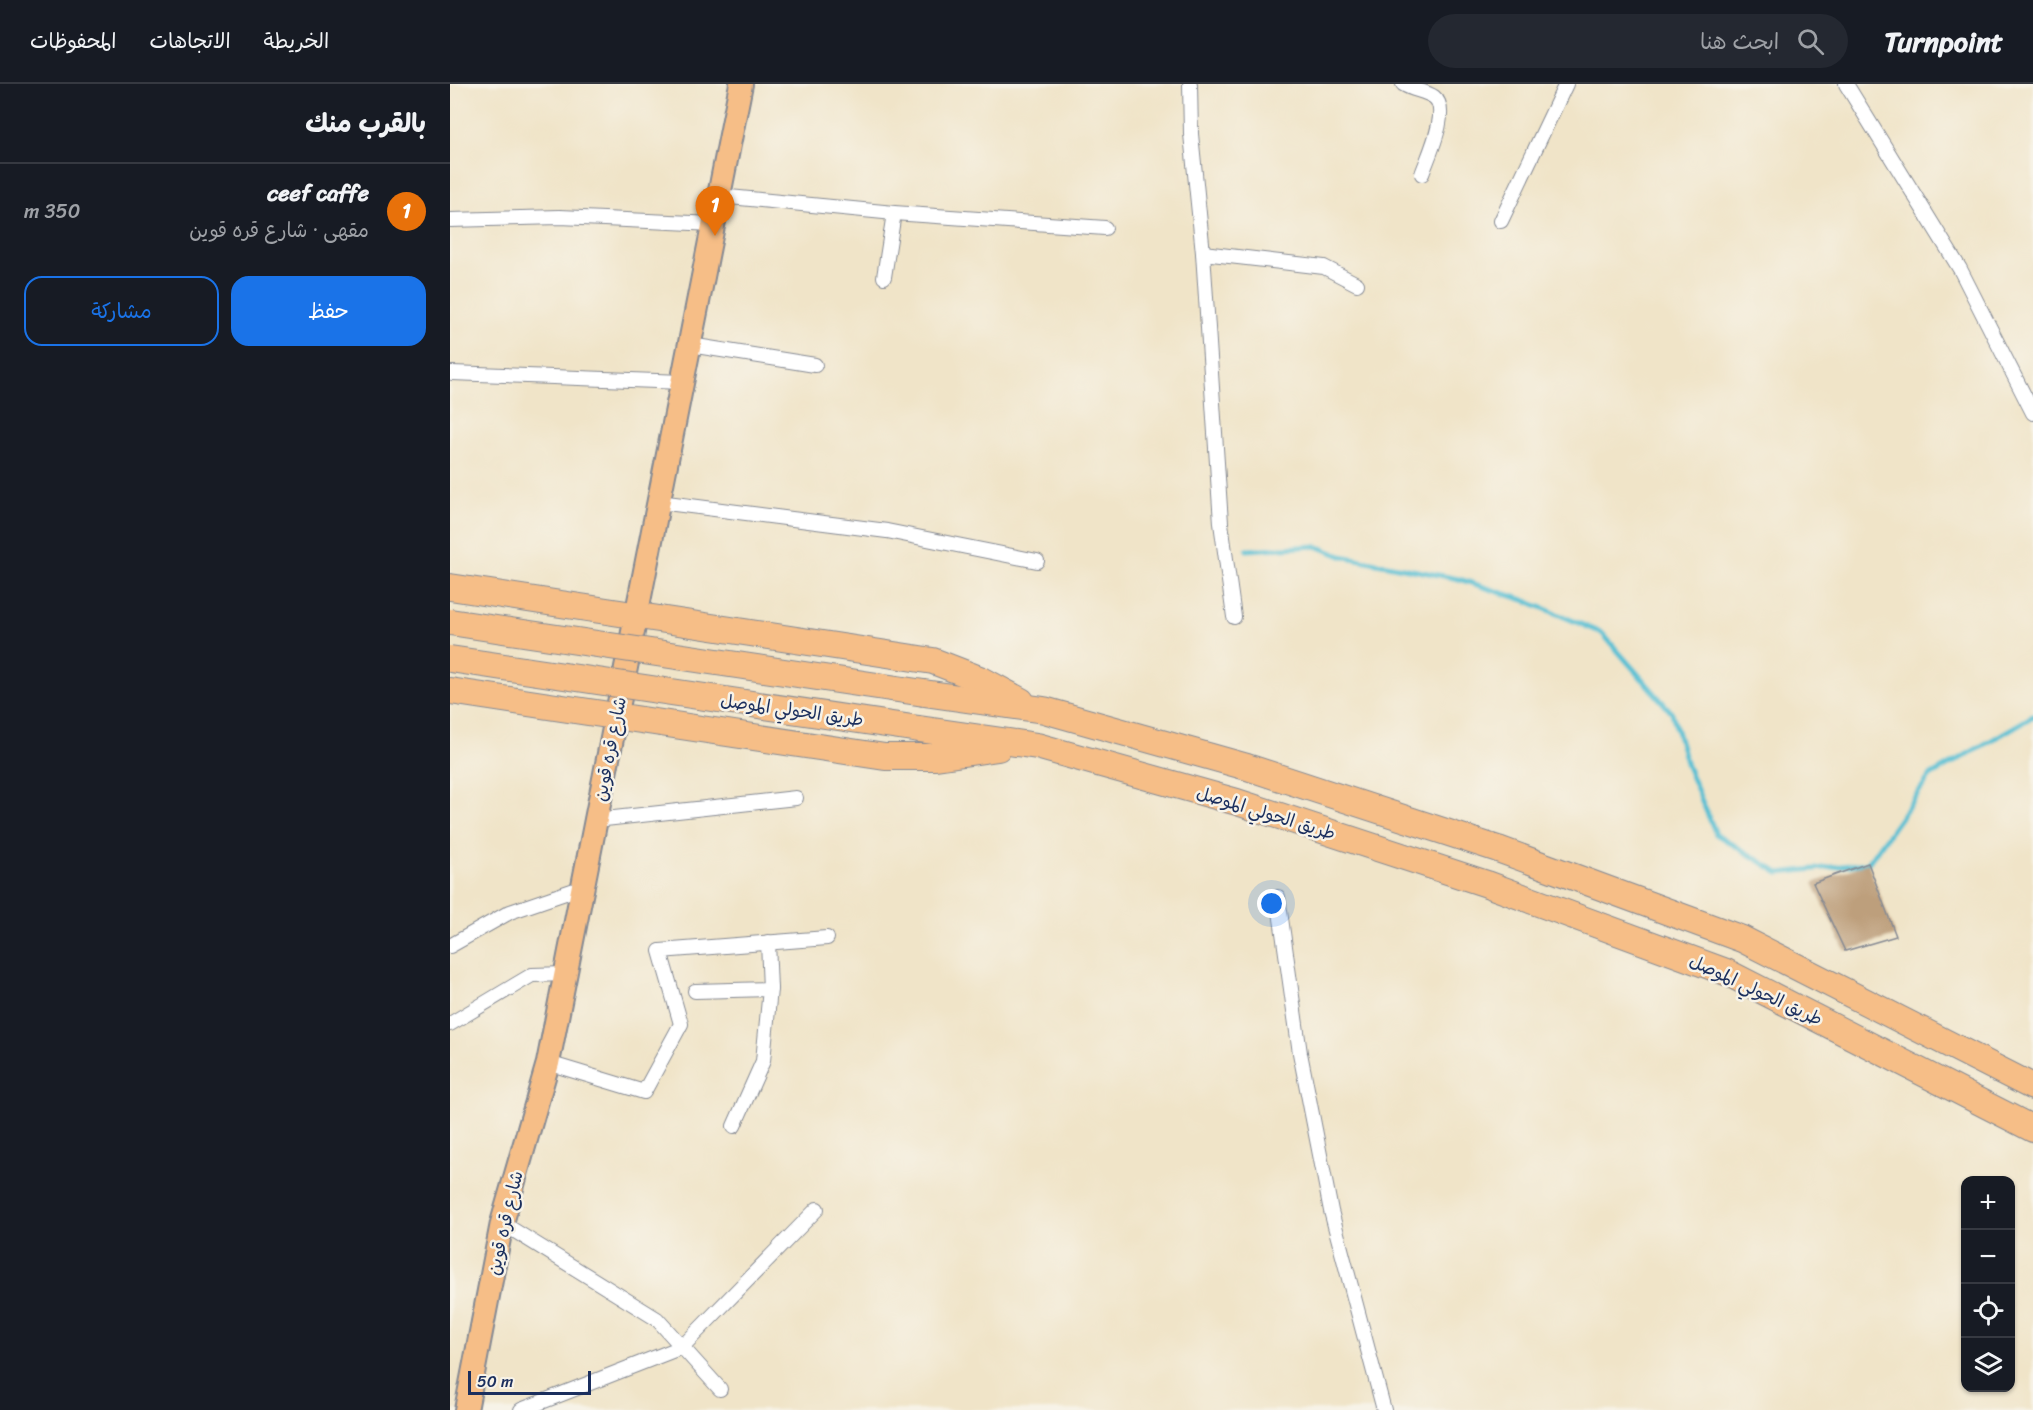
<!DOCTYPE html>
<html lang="ar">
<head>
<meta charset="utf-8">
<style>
	body { margin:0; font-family:Sriracha,"Playpen Sans Arabic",sans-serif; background:#242831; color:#f1f3f6; direction:rtl }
	.controls { position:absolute; right:18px; bottom:18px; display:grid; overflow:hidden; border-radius:12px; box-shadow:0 2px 4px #0004 }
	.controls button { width:54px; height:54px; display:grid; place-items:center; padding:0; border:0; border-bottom:2px solid #363941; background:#171b24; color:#f1f3f6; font:30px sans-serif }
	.scale { position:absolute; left:18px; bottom:15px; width:123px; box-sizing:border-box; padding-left:6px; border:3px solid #1b2f5e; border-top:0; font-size:16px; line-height:21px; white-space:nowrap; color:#1b2f5e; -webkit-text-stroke:4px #f7f3e8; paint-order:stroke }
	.you { position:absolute; left:822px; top:820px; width:21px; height:21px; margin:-15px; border:4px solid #fff; border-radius:50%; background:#1a73e8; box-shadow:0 0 0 9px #1a73e833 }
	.badge { display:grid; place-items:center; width:39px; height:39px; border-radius:50%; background:#1a73e8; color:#fff; font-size:20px; font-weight:700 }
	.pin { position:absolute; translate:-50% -50px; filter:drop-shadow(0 2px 3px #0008) }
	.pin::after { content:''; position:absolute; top:32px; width:21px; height:18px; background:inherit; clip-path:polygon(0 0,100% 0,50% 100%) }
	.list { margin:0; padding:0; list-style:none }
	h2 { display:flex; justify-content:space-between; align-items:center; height:78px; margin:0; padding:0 24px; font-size:26px }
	h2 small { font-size:20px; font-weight:400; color:#9ea1a6 }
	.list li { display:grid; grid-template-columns:39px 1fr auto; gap:18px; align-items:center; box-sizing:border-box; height:96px; padding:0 24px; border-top:2px solid #363941 }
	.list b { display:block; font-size:22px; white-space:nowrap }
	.list p { margin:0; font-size:20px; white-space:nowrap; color:#9ea1a6 }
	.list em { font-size:20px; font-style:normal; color:#9ea1a6 }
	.actions { display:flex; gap:12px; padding:18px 24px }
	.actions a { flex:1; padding:14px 0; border:2px solid #1a73e8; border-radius:18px; text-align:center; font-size:21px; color:#1a73e8 }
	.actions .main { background:#1a73e8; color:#fff }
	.icon { flex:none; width:33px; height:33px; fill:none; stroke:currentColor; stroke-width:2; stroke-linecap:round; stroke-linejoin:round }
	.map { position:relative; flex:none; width:1583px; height:1326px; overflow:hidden; direction:ltr }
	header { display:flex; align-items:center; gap:36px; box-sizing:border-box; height:84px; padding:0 30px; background:#171b24; border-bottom:2px solid #363941 }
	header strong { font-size:28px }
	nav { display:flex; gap:33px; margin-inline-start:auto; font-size:21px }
	.search { width:420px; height:54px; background:#242831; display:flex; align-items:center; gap:15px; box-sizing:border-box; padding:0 21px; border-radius:33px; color:#9ea1a6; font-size:22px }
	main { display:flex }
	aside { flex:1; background:#171b24 }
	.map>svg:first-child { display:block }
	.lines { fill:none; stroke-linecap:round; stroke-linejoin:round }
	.stream { stroke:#56bfd3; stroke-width:5 }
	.building { fill:#bd9f7b }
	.minor-casing { stroke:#868a93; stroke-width:16 }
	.primary-casing { stroke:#868a93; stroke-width:26 }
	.motorway-casing { stroke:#868a93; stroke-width:28 }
	.minor { stroke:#fff; stroke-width:14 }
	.primary { stroke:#f6be87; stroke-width:22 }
	.motorway { stroke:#f6be87; stroke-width:26 }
	.motorway-bridge-casing { stroke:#868a93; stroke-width:28; stroke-linecap:butt }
	.motorway-bridge { stroke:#f6be87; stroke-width:26 }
	.labels { text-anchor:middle; stroke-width:5; stroke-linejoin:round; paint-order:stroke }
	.street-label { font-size:18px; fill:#1b2f5e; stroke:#f7f3e8 }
</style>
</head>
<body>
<header>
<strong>Turnpoint</strong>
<div class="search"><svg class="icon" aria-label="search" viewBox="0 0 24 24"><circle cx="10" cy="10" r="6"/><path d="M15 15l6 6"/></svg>ابحث هنا</div>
<nav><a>الخريطة</a><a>الاتجاهات</a><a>المحفوظات</a></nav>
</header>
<main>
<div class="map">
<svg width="1583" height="1326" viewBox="0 0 1583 1326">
	<rect width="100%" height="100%" fill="#f7f3e8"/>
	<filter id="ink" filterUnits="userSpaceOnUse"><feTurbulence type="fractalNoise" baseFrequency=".0167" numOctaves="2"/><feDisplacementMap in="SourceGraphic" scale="12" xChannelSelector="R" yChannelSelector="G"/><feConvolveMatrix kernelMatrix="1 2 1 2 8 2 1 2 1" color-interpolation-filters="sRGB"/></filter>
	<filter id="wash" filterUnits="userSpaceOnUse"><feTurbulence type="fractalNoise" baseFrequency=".008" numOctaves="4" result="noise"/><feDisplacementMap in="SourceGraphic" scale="24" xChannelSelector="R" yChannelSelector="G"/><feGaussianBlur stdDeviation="1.35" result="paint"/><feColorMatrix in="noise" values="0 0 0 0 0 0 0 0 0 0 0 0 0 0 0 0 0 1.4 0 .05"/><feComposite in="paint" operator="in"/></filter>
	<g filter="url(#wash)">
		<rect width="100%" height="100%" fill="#f0e4c8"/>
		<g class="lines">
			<polyline class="stream" points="797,466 866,462 891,472 1009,495 1074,516 1152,549 1222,629 1237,682 1266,750 1329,789 1418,779 1480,692 1583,632"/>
		</g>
		<g id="blocks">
			<polygon class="building" points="1418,779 1446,852 1395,867 1363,799"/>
		</g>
	</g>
	<g filter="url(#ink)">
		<use href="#blocks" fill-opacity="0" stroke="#868a93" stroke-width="1.5"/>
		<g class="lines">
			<defs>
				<g id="minor">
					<polyline points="740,0 741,50 753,169 771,439 784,533"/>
					<path d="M 953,0 C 962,6 976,7 984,13 C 1001,26 978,73 972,90"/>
					<polyline points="1396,0 1510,185 1583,329"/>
					<polyline points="269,112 444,129 655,144"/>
					<polyline points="0,136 110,133 264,140"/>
					<polyline points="1051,137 1116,0"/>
					<polyline points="753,169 874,183 907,200"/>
					<polyline points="434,193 444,129"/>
					<polyline points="240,261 365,281"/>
					<polyline points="2,289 232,298"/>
					<polyline points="209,418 437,447 587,477"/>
					<polyline points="146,736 346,714"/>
					<polyline points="828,813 850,969 881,1127 934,1326"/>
					<polyline points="0,862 60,828 133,803"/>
					<polyline points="245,907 320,905 318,858"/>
					<polyline points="0,940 82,891 116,890"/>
					<polyline points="98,979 194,1008 231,940 210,867 377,854"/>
					<polyline points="284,1042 313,977 320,905"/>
					<polyline points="52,1139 207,1235 270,1305"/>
					<polyline points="71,1326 232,1263 367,1125"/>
				</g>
				<polyline id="primary" points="16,1326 52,1139 98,979 291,0"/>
				<g id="motorway">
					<polyline points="0,503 483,577 532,596 571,617"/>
					<polyline points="0,607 435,673 486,673 548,664"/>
					<polyline points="474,609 594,626 797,683 1048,765 1292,855 1583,1003"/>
					<polyline points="469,645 587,662 787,718 1037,800 1276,888 1583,1045"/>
				</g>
			</defs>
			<use href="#minor" class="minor-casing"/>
			<use href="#primary" class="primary-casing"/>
			<use href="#motorway" class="motorway-casing"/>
			<use href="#minor" class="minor"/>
			<use href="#primary" class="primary"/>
			<use href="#motorway" class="motorway"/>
			<defs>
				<g id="motorway-bridge">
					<polyline points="0,538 474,609"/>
					<polyline points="0,575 469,645"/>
				</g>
			</defs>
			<use href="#motorway-bridge" class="motorway-bridge-casing"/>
			<use href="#motorway-bridge" class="motorway-bridge"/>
		</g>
	</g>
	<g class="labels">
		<g class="street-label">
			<text transform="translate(342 626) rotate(8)" y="6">طريق الحولي الموصل</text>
			<text transform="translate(160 665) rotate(-79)" y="6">شارع قره قوين</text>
			<text transform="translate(816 729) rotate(17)" y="6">طريق الحولي الموصل</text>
			<text transform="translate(1306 906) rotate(25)" y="6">طريق الحولي الموصل</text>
			<text transform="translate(55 1139) rotate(-77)" y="6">شارع قره قوين</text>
		</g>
	</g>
</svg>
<div class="controls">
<button>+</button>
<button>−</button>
<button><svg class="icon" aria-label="locate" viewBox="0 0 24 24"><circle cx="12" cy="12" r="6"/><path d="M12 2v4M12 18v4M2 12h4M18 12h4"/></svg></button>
<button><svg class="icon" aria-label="layers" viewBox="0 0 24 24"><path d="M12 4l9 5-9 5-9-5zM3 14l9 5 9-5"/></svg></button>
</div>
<div class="scale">50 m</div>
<div class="you"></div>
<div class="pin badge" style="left:265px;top:152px;background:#e8710a">1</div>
</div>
<aside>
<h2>بالقرب منك<small></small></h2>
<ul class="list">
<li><span class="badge" style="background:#e8710a">1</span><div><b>ceef caffe</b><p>مقهى · شارع قره قوين</p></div><em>350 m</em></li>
</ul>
<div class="actions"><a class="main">حفظ</a><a>مشاركة</a></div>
</aside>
</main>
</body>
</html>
